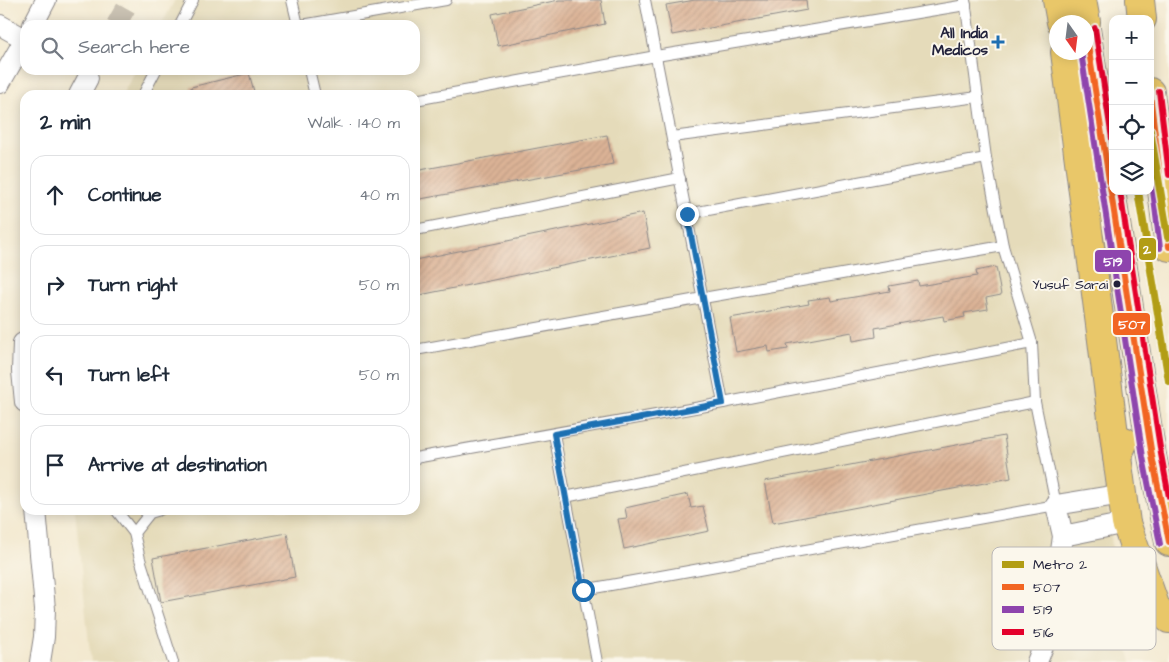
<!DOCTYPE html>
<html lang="en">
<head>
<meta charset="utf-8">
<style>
	body { margin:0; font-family:"Architects Daughter",sans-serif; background:#f6f6f7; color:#1f2937 }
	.controls { position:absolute; right:15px; top:15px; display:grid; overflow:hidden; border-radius:10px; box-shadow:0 2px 12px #0003 }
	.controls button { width:45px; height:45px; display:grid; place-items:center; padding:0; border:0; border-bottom:1px solid #e0e1e3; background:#fff; color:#1f2937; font:25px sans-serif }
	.compass { position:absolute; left:1049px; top:15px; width:45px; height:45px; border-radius:50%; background:#fff; box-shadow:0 2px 12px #0003; rotate:166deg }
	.stop { position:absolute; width:15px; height:15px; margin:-11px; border:4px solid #1f6fb2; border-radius:50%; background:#fff }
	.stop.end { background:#1f6fb2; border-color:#fff; box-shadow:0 1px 5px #0008 }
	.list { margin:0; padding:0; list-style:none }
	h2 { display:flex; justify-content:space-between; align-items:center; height:65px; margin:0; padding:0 20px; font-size:21px }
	h2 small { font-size:16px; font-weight:400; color:#747a83 }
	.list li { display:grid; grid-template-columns:32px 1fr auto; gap:15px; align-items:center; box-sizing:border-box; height:80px; margin:0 10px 10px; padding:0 10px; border:1px solid #e0e1e3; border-radius:15px }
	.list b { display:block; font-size:19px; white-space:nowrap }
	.list em { font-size:16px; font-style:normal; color:#747a83 }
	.icon { flex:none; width:28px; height:28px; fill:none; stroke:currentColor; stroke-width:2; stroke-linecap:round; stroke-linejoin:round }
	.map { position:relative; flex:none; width:1169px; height:662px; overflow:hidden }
	.search { position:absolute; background:#fff; box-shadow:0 2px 12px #0003; left:20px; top:20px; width:400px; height:55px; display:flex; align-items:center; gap:12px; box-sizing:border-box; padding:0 18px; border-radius:15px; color:#747a83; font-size:19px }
	.panel { position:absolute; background:#fff; box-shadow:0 2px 12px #0003; left:20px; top:90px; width:400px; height:425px; border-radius:15px }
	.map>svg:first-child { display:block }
	.built { fill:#e5dbba }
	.building { fill:url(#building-hatch) }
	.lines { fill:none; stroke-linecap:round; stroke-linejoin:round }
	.street-tunnel { stroke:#c9c1b2; stroke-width:20; stroke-dasharray:20 10; stroke-linecap:butt }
	.lane-casing { stroke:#8a8686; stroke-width:12 }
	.street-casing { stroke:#8a8686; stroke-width:22 }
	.highway-casing { stroke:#8a8686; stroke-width:30 }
	.lane { stroke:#fff; stroke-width:10 }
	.street { stroke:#fff; stroke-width:20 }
	.highway { stroke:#e9c769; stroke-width:28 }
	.bus-1-casing { stroke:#fbf7ec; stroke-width:10 }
	.bus-2-casing { stroke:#fbf7ec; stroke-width:10 }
	.bus-3-casing { stroke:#fbf7ec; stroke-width:10 }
	.bus-1 { stroke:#f26522; stroke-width:6 }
	.bus-2 { stroke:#8e44ad; stroke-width:6 }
	.bus-3 { stroke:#e4002b; stroke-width:6 }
	.metro-1-casing { stroke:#fbf7ec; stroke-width:11 }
	.metro-1 { stroke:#b29d15; stroke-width:8 }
	.route { stroke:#1f6fb2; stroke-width:6 }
	.poi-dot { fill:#1f6fb2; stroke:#fbf7ec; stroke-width:2 }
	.bus-dot { fill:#22223b; stroke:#fbf7ec; stroke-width:2 }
	.labels { text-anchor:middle; stroke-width:4; stroke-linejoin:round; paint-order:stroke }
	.bus-label { font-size:14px; fill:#22223b; stroke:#fbf7ec; text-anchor:end }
	.poi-label { font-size:15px; font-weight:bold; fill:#22223b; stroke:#fbf7ec; text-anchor:end }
	.key { fill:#fbf7ec; stroke:#bab7b7; stroke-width:1 }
	.key-label { font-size:14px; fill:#22223b }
	.line-badge { stroke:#fbf7ec; stroke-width:2 }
	.badge-label { font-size:14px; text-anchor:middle; font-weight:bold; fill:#fff }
</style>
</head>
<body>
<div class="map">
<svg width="1169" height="662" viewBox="0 0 1169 662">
	<defs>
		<pattern id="building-hatch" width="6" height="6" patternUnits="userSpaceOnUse" patternTransform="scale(1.25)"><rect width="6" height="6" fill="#dcb396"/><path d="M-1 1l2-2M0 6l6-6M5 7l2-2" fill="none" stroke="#bc9a82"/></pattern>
	</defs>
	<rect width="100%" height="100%" fill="#fbf7ec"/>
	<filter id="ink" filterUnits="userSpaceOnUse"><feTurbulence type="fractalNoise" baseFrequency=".02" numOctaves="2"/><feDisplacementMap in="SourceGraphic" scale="10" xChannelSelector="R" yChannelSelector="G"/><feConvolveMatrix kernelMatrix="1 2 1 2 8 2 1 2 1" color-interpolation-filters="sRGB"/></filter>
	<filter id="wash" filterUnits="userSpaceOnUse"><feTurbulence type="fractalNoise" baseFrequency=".0096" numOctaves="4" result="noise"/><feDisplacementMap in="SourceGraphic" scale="20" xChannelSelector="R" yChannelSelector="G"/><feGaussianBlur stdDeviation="1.12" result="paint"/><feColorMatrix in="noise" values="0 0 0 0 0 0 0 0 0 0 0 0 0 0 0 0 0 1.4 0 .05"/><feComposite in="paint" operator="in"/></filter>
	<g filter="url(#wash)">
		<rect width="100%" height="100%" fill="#f3e9d0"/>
		<polygon class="built" points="175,0 1048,0 1121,622 1131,662 91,662 75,510 415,510 415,95 122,95 136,70 415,70 415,25 161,25"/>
		<g id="blocks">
			<g class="building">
				<polygon points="559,0 601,0 605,24 498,46 492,14"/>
				<polygon points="695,0 806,0 807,10 672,35 666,5"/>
				<polygon points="249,73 255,95 192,95 191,87"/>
				<polygon points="607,135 613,164 415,200 415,171"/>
				<polygon points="643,213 650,248 415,296 415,260"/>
				<polygon points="996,267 1001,295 986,298 988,309 964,313 965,317 944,321 943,316 875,328 876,337 853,341 852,332 787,344 788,349 769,352 768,346 736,352 730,318 809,304 808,300 830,297 831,301 890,291 889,286 918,281 919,286 977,276 976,271"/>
				<polygon points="1004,436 1011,478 773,523 765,481"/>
				<polygon points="688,494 691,508 703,506 709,531 624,549 618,519 627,518 625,508"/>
				<polygon points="287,533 295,577 161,602 153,558"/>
			</g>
		</g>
	</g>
	<g filter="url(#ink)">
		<use href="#blocks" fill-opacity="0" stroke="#8a8686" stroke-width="1"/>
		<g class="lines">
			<polyline class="street-tunnel" points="116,25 130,0"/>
			<defs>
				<g id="lane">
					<polyline points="292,0 298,25"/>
					<polyline points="645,0 723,403"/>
					<polyline points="180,25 193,0"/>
					<polyline points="302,25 446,0"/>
					<polyline points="309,70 315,95"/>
					<polyline points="143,95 156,70"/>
					<polyline points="415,100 656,56 966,5"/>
					<polyline points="672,137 978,97"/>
					<polyline points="687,214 986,158"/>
					<polyline points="415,230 680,178"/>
					<polyline points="415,350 703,298 1003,246"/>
					<polyline points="554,434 597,662"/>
					<polyline points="415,458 723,403 1032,343"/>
					<polyline points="565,497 1035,402"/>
					<polyline points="116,510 134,533 140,559 173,662"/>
					<polyline points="134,533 150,513 160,510"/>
					<polyline points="583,590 1056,505 1035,402 1032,343 1003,246 986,158 965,0"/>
				</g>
				<g id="street">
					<polyline points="0,25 25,39"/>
					<polyline points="33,25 46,0"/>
					<polyline points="0,83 25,39"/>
					<polyline points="79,95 88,78"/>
					<polyline points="23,343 22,371 25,402"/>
					<polyline points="36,510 45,609 44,637 40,662"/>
					<polyline points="1063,536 1126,523"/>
					<polyline points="1037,662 1044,644 1056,589 1063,536 1056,505 1123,494"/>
				</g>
				<g id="highway">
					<polyline points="1057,0 1061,22"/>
					<polyline points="1082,0 1086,22"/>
					<polyline points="1140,0 1142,19"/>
					<polyline points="1086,29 1152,456 1169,542"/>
					<polyline points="1065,52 1117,457"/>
					<polyline points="1150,92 1169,247"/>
					<polyline points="1124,441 1117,457 1126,523 1156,608 1169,619"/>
				</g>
			</defs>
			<use href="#lane" class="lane-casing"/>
			<use href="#street" class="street-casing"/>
			<use href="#highway" class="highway-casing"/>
			<use href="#lane" class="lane"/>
			<use href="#street" class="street"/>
			<use href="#highway" class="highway"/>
			<defs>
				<g id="bus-1">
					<polyline points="1086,32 1152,456 1169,542"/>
					<polyline points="1150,94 1169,247"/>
				</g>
				<g id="bus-2">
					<polyline points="1081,52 1143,457 1160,544"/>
					<polyline points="1150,166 1160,248"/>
				</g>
				<g id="bus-3">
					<polyline points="1095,28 1113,145"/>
					<polyline points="1159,91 1169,175"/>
					<polyline points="1120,191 1161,454 1169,497"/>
				</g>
			</defs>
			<use href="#bus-1" class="bus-1-casing"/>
			<use href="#bus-2" class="bus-2-casing"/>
			<use href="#bus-3" class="bus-3-casing"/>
			<use href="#bus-1" class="bus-1"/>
			<use href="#bus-2" class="bus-2"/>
			<use href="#bus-3" class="bus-3"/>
			<defs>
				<g id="metro-1">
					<polyline points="1150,131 1168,237"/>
					<polyline points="1138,191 1169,381"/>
				</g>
			</defs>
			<use href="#metro-1" class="metro-1-casing"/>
			<use href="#metro-1" class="metro-1"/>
		</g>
	</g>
	<g class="lines" filter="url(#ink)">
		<polyline class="route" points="583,590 554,434 723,403 687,214"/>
	</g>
	<path class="poi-dot" d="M995.5 34.5h5v5h5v5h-5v5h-5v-5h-5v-5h5z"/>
	<circle class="bus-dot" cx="1117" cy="284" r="4.5"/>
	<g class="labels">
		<g class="bus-label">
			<text x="1108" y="289">Yusuf Sarai</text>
		</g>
		<g class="poi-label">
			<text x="988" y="38">All India<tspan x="988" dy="17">Medicos</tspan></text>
		</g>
	</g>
	<rect x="992" y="547" width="164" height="103" rx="8" class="key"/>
	<rect x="1002" y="561" width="22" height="7" fill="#b29d15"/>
	<rect x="1002" y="584" width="22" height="6" fill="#f26522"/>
	<rect x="1002" y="606" width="22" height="7" fill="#8e44ad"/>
	<rect x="1002" y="629" width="22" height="6" fill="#e4002b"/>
	<g class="key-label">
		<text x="1033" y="569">Metro 2</text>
		<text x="1033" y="592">507</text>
		<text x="1033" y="614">519</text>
		<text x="1033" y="637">516</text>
	</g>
	<g class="line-badge">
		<rect x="1138" y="237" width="19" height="24" rx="5" fill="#b29d15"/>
		<rect x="1094" y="249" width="38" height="24" rx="5" fill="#8e44ad"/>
		<rect x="1112" y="312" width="39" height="24" rx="5" fill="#f26522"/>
	</g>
	<g class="badge-label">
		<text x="1147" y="254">2</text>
		<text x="1113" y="266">519</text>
		<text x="1132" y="329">507</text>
	</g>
</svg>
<div class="controls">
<button>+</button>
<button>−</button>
<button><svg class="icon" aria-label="locate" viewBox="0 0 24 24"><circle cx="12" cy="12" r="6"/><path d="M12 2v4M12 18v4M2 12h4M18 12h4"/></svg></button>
<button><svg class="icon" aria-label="layers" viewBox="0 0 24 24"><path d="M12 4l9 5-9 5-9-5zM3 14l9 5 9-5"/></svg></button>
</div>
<svg class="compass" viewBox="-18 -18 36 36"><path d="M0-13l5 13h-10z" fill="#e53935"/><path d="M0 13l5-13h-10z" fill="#747a83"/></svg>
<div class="stop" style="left:583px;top:590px"></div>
<div class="stop end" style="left:687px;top:214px"></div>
<div class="search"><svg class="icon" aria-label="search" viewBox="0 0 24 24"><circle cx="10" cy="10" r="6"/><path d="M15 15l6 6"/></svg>Search here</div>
<section class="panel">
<h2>2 min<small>Walk · 140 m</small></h2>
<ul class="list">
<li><svg class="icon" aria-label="ahead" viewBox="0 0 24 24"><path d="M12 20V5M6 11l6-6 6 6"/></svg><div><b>Continue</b></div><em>40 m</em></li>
<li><svg class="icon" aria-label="right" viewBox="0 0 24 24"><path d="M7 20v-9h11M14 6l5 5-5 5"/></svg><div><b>Turn right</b></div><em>50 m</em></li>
<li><svg class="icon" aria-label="left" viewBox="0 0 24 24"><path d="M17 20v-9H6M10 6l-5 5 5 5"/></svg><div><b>Turn left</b></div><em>50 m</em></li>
<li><svg class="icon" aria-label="arrive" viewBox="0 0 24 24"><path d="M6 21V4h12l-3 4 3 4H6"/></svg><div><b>Arrive at destination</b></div></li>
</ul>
</section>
</div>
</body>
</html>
